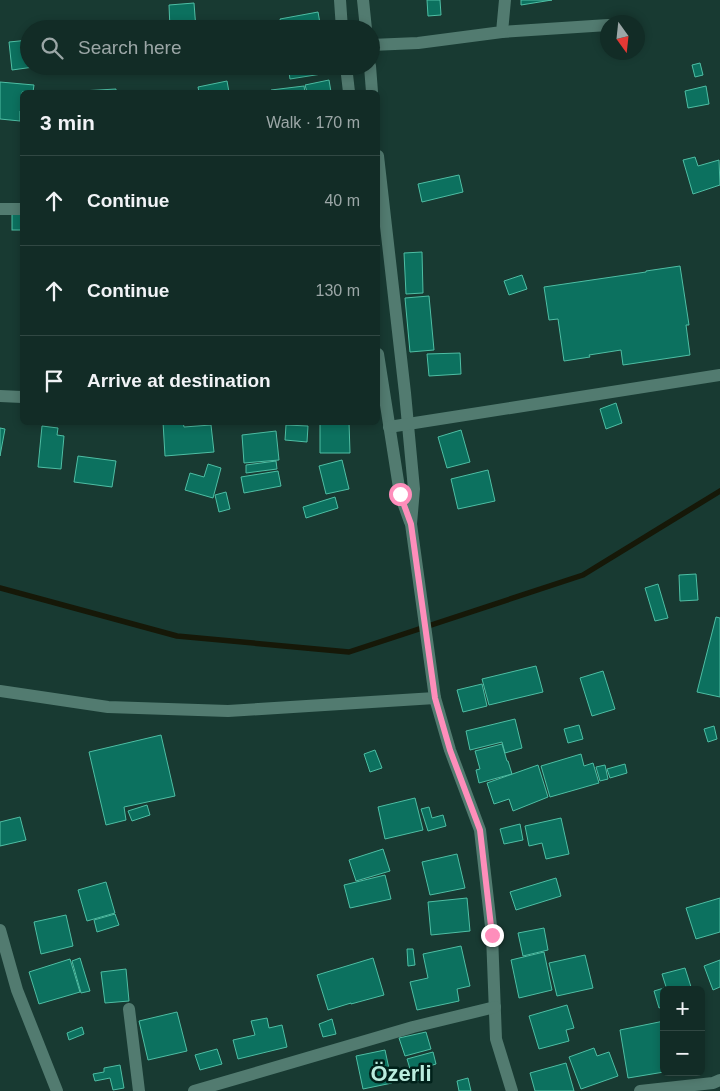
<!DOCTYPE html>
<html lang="en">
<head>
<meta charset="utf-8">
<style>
	body { margin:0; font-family:Arial,sans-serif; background:#1f3832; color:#f1f3f6 }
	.controls { position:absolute; right:15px; bottom:15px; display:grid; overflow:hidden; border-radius:8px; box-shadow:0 2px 8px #0003 }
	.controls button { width:45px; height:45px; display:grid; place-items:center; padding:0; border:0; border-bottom:1px solid #314843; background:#122c26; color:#f1f3f6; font:25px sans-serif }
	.compass { position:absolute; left:600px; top:15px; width:45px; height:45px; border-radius:50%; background:#122c26; box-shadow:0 2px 8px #0003; rotate:165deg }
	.stop { position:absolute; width:15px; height:15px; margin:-11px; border:4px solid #fe8ebb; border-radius:50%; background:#fff }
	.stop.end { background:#fe8ebb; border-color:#fff; box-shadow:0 1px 5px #0008 }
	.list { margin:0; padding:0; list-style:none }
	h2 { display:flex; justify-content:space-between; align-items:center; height:65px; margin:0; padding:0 20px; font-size:21px }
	h2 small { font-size:16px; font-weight:400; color:#9ca7a7 }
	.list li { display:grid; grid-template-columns:32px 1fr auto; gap:15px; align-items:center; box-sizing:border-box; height:90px; padding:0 20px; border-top:1px solid #314843 }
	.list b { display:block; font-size:19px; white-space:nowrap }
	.list em { font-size:16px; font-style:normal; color:#9ca7a7 }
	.icon { flex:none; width:28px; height:28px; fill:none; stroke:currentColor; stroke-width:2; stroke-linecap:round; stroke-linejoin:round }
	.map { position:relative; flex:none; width:720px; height:1091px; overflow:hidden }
	.search { position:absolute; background:#122c26; box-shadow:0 2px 8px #0003; left:20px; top:20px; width:360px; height:55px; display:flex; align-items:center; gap:12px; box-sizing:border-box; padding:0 18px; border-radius:28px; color:#9ca7a7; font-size:19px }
	.panel { position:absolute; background:#122c26; box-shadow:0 2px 8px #0003; left:20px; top:90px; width:360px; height:335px; border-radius:8px }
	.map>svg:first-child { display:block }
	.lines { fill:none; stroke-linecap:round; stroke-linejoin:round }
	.stream { stroke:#161808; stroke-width:5.5 }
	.building { fill:#0c715f; stroke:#4ebea4 }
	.minor { stroke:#527b70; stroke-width:12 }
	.route { stroke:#fe8ebb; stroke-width:6 }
	.labels { text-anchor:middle; stroke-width:5; stroke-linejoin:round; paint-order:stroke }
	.district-label { font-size:22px; font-weight:bold; fill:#baecde; stroke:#00211a }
</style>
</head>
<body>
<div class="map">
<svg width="720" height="1091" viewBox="0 0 720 1091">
	<rect width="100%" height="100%" fill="#183a32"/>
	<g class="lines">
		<polyline class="stream" points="0,588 177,636 349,652 583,575 720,491"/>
	</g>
	<g class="building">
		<polygon points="427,0 440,0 441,15 428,16"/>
		<polygon points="521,0 552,0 521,5"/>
		<polygon points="194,3 196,29 170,29 169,5"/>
		<polygon points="318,12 321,29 282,29 280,19"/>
		<polygon points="29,40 29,66 41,66 12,70 9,42"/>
		<polygon points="700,63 703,75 695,77 692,65"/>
		<polygon points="46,66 76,66 76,67 47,73"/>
		<rect x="141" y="66" width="30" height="5"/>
		<polygon points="288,66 327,66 328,73 290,79"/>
		<polygon points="329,80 331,92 307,92 305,85"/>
		<polygon points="227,81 229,92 199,92 198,87"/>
		<polygon points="0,82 34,85 33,92 22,92 22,111 20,111 20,121 0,119"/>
		<polygon points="304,86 305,92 267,92 272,92 271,90"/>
		<polygon points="706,86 709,104 688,108 685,91"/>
		<polygon points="116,89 116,92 81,92 81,91"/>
		<polygon points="695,157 698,166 719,160 720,185 693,194 683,160"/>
		<polygon points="459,175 463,192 422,202 418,184"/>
		<rect x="12" y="213" width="10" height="17"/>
		<polygon points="422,252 423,293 406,294 404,253"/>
		<polygon points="680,266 689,325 686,325 690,355 623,365 621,350 589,355 590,357 564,361 558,319 549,320 544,287 646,272 646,271"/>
		<polygon points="522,275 527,289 509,295 504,281"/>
		<polygon points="429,296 434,350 410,352 405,298"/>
		<polygon points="460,353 461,374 429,376 427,354"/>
		<polygon points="616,403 622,423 606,429 600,409"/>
		<polygon points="163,422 183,422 184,427 211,425 214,452 165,456"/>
		<polygon points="320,422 349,422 350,453 320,453"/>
		<polygon points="286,425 308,426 307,442 285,440"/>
		<polygon points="42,426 58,428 57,435 64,436 61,469 38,467"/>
		<polygon points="0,428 5,429 0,456"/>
		<polygon points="461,430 470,462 447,468 438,437"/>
		<polygon points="276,431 279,460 244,463 242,435"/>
		<polygon points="78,456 116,461 112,487 74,482"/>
		<polygon points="342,460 349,489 326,494 319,466"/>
		<polygon points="276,461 277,469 246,473 246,465"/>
		<polygon points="208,464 221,468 213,498 185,490 190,473 204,477"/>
		<polygon points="488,470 495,501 458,509 451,479"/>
		<polygon points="278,471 281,486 244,493 241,477"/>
		<polygon points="226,492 230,509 219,512 215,495"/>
		<polygon points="335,497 338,508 306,518 303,507"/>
		<polygon points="696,574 698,600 680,601 679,575"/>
		<polygon points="658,584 668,618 655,621 645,588"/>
		<polygon points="716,617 720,618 720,697 697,692"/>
		<polygon points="536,666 543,692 489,705 482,679"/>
		<polygon points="603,671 615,709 592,716 580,678"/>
		<polygon points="482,684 487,706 463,712 457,690"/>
		<polygon points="515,719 522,748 505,753 502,742 470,750 466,731"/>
		<polygon points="579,725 583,739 568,743 564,729"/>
		<polygon points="714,726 717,739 708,742 704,729"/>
		<polygon points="161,735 175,796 124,807 126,820 106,825 89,752"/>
		<polygon points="502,744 507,761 508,761 512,774 479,783 476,770 480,769 475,751"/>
		<polygon points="375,750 382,768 370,772 364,754"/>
		<polygon points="581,754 584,766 593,763 599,783 550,797 541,766"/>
		<polygon points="625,764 627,773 610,778 607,769"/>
		<polygon points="538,765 548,797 513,811 509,799 494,804 487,783"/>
		<polygon points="605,765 608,779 600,781 596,767"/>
		<polygon points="415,798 423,830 385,839 378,807"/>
		<polygon points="147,805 150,815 132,821 128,811"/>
		<polygon points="429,807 432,818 443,815 446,826 428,831 421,809"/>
		<polygon points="20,817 26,840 0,846 0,822"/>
		<polygon points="561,818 569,854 546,859 542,843 529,846 525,826"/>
		<polygon points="520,824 523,840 504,844 500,829"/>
		<polygon points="383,849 390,871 356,881 349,860"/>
		<polygon points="457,854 465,888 430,895 422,862"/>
		<polygon points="385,875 391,899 350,908 344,885"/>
		<polygon points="556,878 561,896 516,910 510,892"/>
		<polygon points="106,882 115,913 87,921 78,890"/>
		<polygon points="467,898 470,931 431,935 428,902"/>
		<polygon points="720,898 720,932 696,939 686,908"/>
		<polygon points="115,914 119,925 97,932 94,920"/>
		<polygon points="66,915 73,946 41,954 34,922"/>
		<polygon points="544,928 548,950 523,956 518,933"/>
		<polygon points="461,946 470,986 457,989 459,1001 417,1010 410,982 428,978 423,954"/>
		<polygon points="407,949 413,949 415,965 408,966"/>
		<polygon points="544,952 552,990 519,998 511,960"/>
		<polygon points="585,955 593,988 557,996 549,963"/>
		<polygon points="80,958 90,991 81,993 72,961"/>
		<polygon points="373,958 384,995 351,1004 351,1003 328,1010 317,975"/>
		<polygon points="70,959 80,992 39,1004 29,972"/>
		<polygon points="720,960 720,987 713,990 704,966"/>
		<polygon points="685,968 692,990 667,990 662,974"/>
		<polygon points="126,969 129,1001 105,1003 101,972"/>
		<polygon points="664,988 664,1006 659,1008 654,991"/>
		<polygon points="567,1005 574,1028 566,1030 569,1041 539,1049 529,1016"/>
		<polygon points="177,1012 187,1051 148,1060 139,1021"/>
		<polygon points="267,1018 269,1028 282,1025 287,1047 238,1059 233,1040 255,1035 251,1021"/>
		<polygon points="332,1019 336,1034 323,1037 319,1024"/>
		<polygon points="664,1021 664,1072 628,1078 620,1030"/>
		<polygon points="82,1027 84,1034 69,1040 67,1033"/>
		<polygon points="426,1032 431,1049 405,1056 399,1038"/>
		<polygon points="594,1048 597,1056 609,1052 618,1076 581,1089 569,1057"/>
		<polygon points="217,1049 222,1064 200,1070 195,1055"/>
		<polygon points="385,1050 392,1083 363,1089 356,1056"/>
		<polygon points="433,1052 436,1064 423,1068 426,1078 414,1082 407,1059"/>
		<polygon points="566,1063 574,1091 535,1091 530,1073"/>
		<polygon points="120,1065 124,1088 113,1090 110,1078 95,1081 93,1074 104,1072 104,1068"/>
		<polygon points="468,1078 471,1091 459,1091 457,1081"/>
	</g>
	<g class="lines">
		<g class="minor">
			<polyline points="340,0 342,29"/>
			<polyline points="363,0 366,29"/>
			<polyline points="502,32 608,25"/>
			<polyline points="371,45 418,43 502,32 505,0"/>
			<polyline points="346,66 349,92"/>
			<polyline points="370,66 372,92"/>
			<polyline points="378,156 405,393 414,489 411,524 435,698 450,750 480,830 492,935 496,1039 512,1091"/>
			<polyline points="0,209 22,209"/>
			<polyline points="378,354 400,494 410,522"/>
			<polyline points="0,396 22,397"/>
			<polyline points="389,427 720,375"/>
			<polyline points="0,691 108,707 228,711 435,698"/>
			<polyline points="0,930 17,990 57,1091"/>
			<polyline points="129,1009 139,1091"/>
			<polyline points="194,1091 413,1027 495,1007"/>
			<polyline points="640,1091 713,1083 720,1080"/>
		</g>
	</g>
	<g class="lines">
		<polyline class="route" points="400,494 411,524 435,698 450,750 480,830 492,935"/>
	</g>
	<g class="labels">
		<g class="district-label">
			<text x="401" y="1081">Özerli</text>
		</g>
	</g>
</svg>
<div class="controls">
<button>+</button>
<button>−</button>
</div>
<svg class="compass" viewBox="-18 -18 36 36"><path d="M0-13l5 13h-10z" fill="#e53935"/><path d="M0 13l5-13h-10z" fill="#9ca7a7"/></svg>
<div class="stop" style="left:400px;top:494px"></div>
<div class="stop end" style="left:492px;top:935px"></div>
<div class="search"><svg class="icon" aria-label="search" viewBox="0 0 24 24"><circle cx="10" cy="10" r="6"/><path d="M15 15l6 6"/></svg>Search here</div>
<section class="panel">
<h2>3 min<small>Walk · 170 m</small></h2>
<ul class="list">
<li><svg class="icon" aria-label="ahead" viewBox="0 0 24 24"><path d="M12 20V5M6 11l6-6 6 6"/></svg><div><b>Continue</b></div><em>40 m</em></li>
<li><svg class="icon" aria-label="ahead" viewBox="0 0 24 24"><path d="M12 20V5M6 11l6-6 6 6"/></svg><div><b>Continue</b></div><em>130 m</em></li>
<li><svg class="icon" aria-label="arrive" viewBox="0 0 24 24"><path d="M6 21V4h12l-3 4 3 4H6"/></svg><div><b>Arrive at destination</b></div></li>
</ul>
</section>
</div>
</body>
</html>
